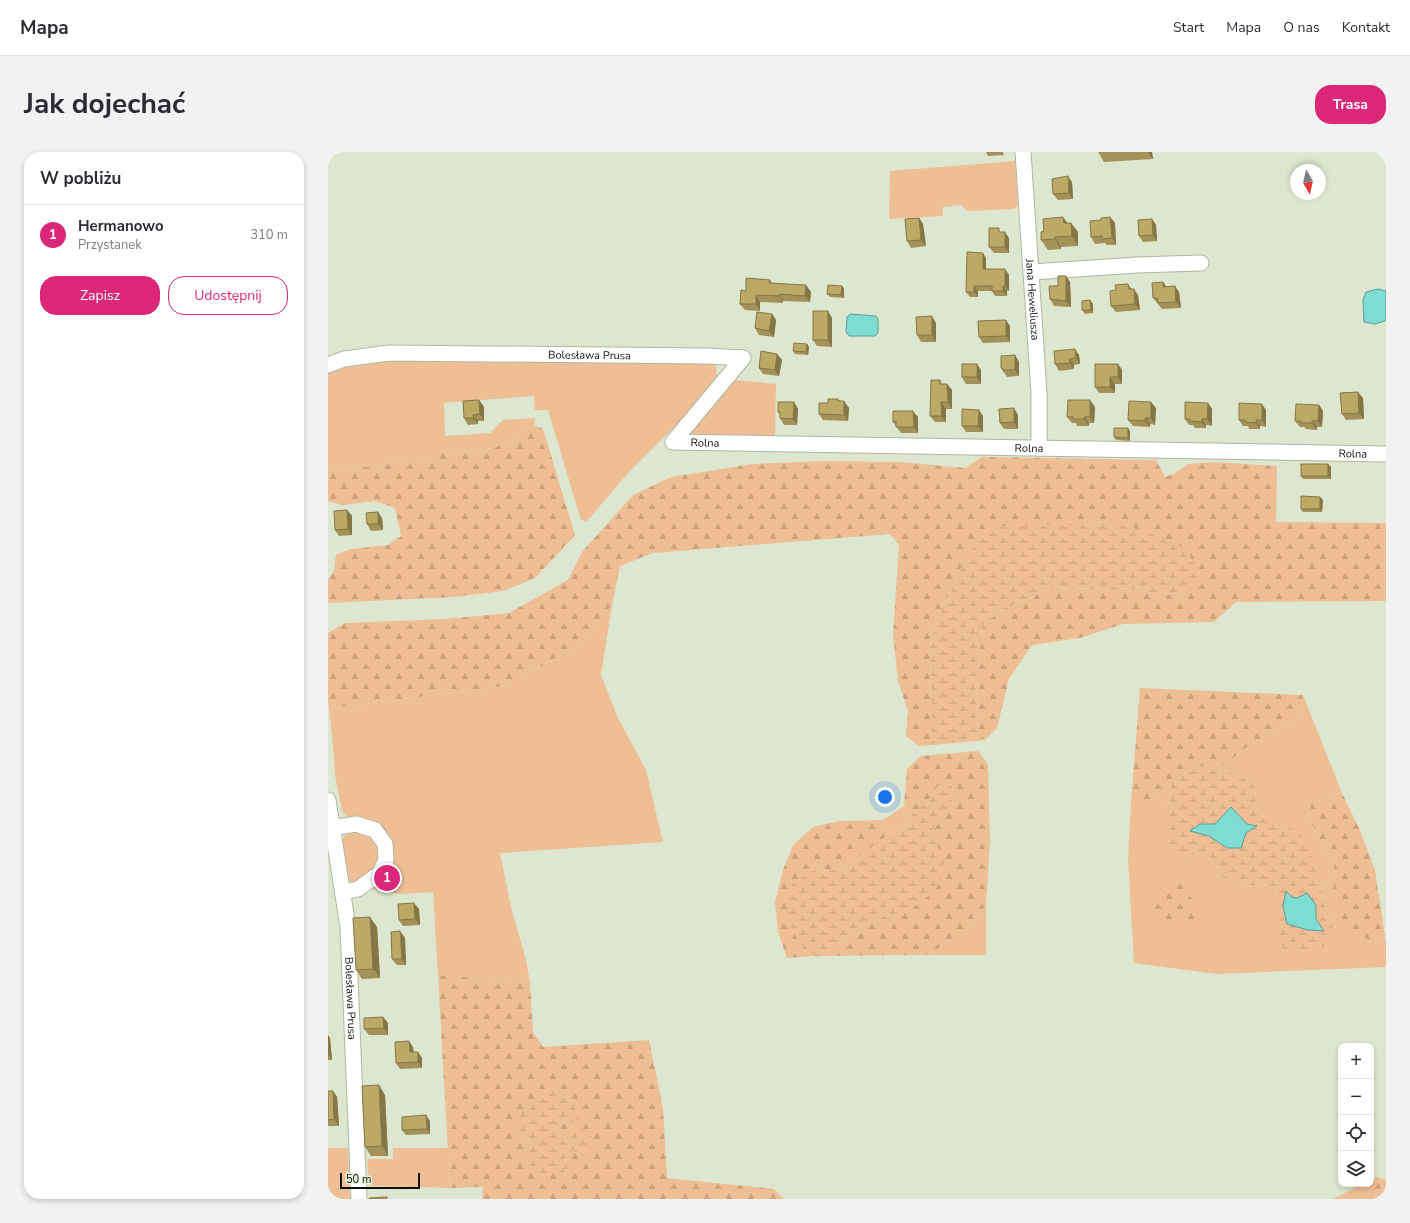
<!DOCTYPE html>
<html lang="pl">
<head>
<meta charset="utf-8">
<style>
	body { margin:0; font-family:"Nunito Sans",sans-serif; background:#f2f2f3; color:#2b2b33 }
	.controls { position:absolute; right:12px; bottom:12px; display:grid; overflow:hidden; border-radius:8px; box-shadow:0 2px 6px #0003 }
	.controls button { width:36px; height:36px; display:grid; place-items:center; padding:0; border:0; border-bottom:1px solid #e1e1e2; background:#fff; color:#2b2b33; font:20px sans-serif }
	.compass { position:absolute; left:962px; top:12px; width:36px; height:36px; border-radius:50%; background:#fff; box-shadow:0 2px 6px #0003; rotate:172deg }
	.scale { position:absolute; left:12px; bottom:10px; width:80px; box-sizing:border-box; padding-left:4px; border:2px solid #0c0f07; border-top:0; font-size:11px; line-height:14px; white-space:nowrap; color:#0c0f07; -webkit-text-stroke:3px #eaf3db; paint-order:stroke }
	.you { position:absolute; left:557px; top:645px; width:14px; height:14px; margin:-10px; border:3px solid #fff; border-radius:50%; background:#1a73e8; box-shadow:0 0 0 6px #1a73e833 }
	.badge { display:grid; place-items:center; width:26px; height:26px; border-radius:50%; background:#db2777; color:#fff; font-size:13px; font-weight:700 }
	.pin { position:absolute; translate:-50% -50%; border:2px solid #fff; box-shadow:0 1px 4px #0006 }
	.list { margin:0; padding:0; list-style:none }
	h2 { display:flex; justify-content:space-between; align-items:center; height:52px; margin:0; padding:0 16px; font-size:17px }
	h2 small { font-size:13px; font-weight:400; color:#7c7c81 }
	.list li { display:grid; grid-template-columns:26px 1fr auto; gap:12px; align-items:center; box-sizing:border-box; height:60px; padding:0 16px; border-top:1px solid #e1e1e2 }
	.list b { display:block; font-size:15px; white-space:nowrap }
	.list p { margin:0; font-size:13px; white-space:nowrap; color:#7c7c81 }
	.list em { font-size:13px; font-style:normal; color:#7c7c81 }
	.actions { display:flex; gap:8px; padding:12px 16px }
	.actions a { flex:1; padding:9px 0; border:1px solid #db2777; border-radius:16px; text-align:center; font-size:14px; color:#db2777 }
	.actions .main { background:#db2777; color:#fff }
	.icon { flex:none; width:22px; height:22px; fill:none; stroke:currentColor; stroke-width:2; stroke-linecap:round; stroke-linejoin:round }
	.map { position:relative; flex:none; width:1058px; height:1047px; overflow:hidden; border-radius:16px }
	header { display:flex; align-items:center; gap:24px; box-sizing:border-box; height:56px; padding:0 20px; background:#fff; border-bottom:1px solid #e1e1e2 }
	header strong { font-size:19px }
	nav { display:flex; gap:22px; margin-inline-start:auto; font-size:14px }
	.intro { display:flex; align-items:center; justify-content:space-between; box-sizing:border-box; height:96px; padding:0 24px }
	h1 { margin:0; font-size:28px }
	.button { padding:10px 18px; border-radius:16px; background:#db2777; color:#fff; font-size:14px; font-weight:700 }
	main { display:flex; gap:24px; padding:0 24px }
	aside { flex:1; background:#fff; border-radius:16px; box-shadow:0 2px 6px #0003 }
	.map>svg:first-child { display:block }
	.green { fill:#efbe95 }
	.forest { fill:url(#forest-firs); fill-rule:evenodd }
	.wetland { fill:url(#wetland-marsh); fill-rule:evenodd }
	.water { fill:#7fdcd3; stroke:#5c9e96 }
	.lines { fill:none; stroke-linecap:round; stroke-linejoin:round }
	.minor-casing { stroke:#aeb7a0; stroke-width:17 }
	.minor { stroke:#fff; stroke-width:15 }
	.wall { fill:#a39158 }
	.shaded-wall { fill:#847647 }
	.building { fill:#bda966; stroke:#847647 }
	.labels { text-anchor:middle; stroke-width:3; stroke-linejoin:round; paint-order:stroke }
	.street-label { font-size:11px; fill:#0c0f07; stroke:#eaf3db }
</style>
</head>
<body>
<header>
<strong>Mapa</strong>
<nav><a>Start</a><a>Mapa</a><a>O nas</a><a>Kontakt</a></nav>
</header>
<div class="intro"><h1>Jak dojechać</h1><a class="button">Trasa</a></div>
<main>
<aside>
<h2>W pobliżu<small></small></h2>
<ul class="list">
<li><span class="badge">1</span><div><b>Hermanowo</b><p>Przystanek</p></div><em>310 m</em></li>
</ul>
<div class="actions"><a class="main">Zapisz</a><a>Udostępnij</a></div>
</aside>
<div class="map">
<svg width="1058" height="1047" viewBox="0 0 1058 1047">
	<defs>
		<pattern id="forest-firs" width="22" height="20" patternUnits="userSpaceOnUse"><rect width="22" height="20" fill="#efbe95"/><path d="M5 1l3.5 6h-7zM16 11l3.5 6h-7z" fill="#cca27f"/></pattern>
		<pattern id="wetland-marsh" width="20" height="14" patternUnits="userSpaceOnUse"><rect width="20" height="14" fill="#efbe95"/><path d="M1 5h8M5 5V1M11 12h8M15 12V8" fill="none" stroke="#cca27f"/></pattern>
	</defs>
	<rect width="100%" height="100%" fill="#dde6ce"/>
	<g class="green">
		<polygon points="687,9 690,53 686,57 640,59 633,53 615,55 615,64 561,67 562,19"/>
		<path d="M 381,207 L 388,214 L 390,231 L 301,320 L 259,369 L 253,368 L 220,258 L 207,258 L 206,244 L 116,251 L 117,284 L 162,281 L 175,268 L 207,266 L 206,273 C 188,285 170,297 148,299 C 138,300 127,298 117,297 L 110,305 L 0,320 L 0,220 L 35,208 Z"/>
		<polygon points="406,228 448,232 447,285 356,283"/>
		<polygon points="284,453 273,523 290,566 318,618 335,690 172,701 183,755 198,808 202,830 110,823 105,740 72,742 45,737 44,733 56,732 65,723 62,713 58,682 48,669 35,666 20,666 14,659 7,623 5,593 0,549 5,556 177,534 253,492"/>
		<polygon points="975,543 1014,641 983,651 981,667 1006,713 1005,744 1042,790 1057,784 1058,791 1058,815 888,822 806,811 800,707 803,650 824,650 844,632 838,660 857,707 872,700 882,707 897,727 917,734 940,732 950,741 950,759 1005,772 996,752 992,727 959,673 939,671 930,659 926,631 904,621 890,618 917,596 970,565"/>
		<polygon points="576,654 585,662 576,676 566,681 558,676 555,668"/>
		<path d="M 31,679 L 42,683 L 51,692 L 52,704 L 49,713 L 30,729 L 25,730 L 19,728 C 17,716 6,685 22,680 C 24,679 29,679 31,679 Z"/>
		<polygon points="658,753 658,803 599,803 633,781"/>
		<polygon points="0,996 20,996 22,1047 0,1047"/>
		<polygon points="65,996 120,996 122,1036 41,1034 39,1007 65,1007"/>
		<polygon points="1034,1032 1042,1032 1047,1047 1005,1047"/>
	</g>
	<g class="forest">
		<path d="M 206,273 L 215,277 L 247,383 L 207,426 L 175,439 L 126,445 L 0,451 L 0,428 L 6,419 L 8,403 L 23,397 L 60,393 L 73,384 L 67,356 L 47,349 L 14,353 L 0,349 L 0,320 L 110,305 L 117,297 C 127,298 138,300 148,299 C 170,298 188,285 206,273 Z"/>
		<polygon points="654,305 828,308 837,325 848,321 860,312 885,310 949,314 948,370 1058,371 1058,449 908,450 886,470 795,472 752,486 704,493 681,527 669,576 657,588 648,572 649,523 652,493 654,476 673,458 722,437 793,436 827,441 858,442 782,369 749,373 633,416 609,469 601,495 604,546 604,593 591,594 578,584 580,559 570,529 565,483 571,393 562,382 325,401 292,414 284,453 253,492 177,534 4,556 0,549 0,481 17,471 117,467 181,461 240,428 254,400 305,343 343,325 424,312 496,309 572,310 637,316"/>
		<polygon points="812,536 975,543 970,565 917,596 890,618 870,613 844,632 824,650 803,650"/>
		<polygon points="650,599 660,612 662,690 658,753 633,781 599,803 488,804 459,806 450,780 447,750 455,718 465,693 485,675 511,669 555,668 558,676 566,681 557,686 512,718 484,719 508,794 523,780 552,767 610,694 601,681 625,657 624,633 612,631 602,646 585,662 576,654 579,617 593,604"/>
		<polygon points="1014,641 1031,676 1047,718 1057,784 1042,790 1015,768 1005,744 1006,713 981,667 983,651"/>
		<polygon points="835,732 856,732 869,757 865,770 852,771 828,765 823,749"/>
		<path d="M 110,823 L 202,830 L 205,880 L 215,895 L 321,888 L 335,956 L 339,1026 L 446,1037 L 456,1047 L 154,1047 L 155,1035 L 122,1036 ZM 221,939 L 235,939 L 246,951 L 245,970 L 234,972 L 230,982 L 238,985 L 248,984 L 251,978 L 253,1004 L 245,999 L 237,1003 L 238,1012 L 199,1003 L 203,993 L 200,985 L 191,984 L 188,973 Z"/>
		<polygon points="1048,1025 1058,1028 1058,1047 1047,1047 1041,1033"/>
	</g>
	<g class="wetland">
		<polygon points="782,369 820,380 857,396 874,425 858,442 827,441 793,436 722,437 673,458 654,476 652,493 649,523 648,572 657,588 604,593 604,546 601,495 609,469 633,416 648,392 666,374 749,373"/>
		<path d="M 870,613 L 904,621 L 926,631 L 930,659 L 939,670 L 959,673 L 978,688 L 992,727 L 996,752 L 1005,772 L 1000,793 L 974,802 L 956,797 L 949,788 L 950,741 L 940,732 L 917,734 L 897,727 L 882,707 L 872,700 L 857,707 L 846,704 L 840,686 L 838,660 L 844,632 ZM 903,655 L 919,672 L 899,696 L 881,684 L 862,679 L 872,672 L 887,672 ZM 958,739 L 964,745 L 988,753 L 988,767 L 996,779 L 980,778 L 959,772 Z"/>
		<polygon points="612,631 624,632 625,657 601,681 610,694 618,716 607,739 585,756 552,767 523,780 508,794 488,804 471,791 459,766 464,732 484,719 512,718 557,685 576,676 585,662 602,646"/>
		<path d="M 221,939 L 235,939 L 246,951 L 250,965 L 245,970 L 234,972 L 230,982 L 238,985 L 247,984 L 251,978 L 258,978 L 266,988 L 259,1003 L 253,1004 L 245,999 L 238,1003 L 238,1012 L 236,1020 C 221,1022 212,1024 200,1014 L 199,1003 L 203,992 L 200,985 L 191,984 L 188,973 L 192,962 Z"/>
	</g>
	<g class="water">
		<polygon points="1050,137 1058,139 1058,167 1057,169 1047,172 1036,170 1035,148 1038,140"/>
		<polygon points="522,162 548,164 550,167 550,181 547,184 521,184 518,180 519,165"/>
		<polygon points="903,655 919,672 929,674 918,681 913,696 899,696 881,684 862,679 872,672 887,672"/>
		<polygon points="958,739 964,745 969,746 979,741 988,753 988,767 996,779 980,778 959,772 955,754"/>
	</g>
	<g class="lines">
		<defs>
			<g id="minor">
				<path id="s1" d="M 695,0 L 711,241 L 711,296"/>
				<polyline points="704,120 809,113 873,111"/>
				<path id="s2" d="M 0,213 L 16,207 L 61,201 L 380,204 L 415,206"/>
				<path id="s3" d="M 345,290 L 1058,302"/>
				<polyline points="345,290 415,206"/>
				<path id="s4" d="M 0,648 L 20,775 L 31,1047"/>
				<polyline points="4,676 28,672 47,678 57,692 58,708 52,721 30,737 15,740"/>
			</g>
		</defs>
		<use href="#minor" class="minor-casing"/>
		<use href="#minor" class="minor"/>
	</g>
	<g class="wall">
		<polygon points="658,0 675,0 676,3 660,4"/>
		<polygon points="770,0 824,0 825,7 776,10"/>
		<polygon points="744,30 745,47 730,48 725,42"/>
		<polygon points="735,65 739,71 743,71 750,80 750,94 733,95 733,97 720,98 713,88 716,79"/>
		<polygon points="782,65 787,71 788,93 779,93 777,91 767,92 763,85 773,68"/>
		<polygon points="591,66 595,72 598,94 583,96 579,89"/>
		<polygon points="824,67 828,73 829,89 815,90 811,84"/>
		<polygon points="681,86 681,101 666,101 661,95"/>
		<polygon points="658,106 658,117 677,117 681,123 681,139 679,139 679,144 667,144 664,139 650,139 650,145 642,145 638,140"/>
		<polygon points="738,124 742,130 743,155 726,154 722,147 730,134"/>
		<polygon points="442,128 444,131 483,140 482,150 455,149 455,151 432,150 432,159 417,158 412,152 418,139"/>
		<polygon points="835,130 838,135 851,140 853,156 834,157 825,146"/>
		<polygon points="514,134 516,137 516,146 502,145 499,142"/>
		<polygon points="803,137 810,143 812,158 788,160 783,154"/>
		<polygon points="762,148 765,152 765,161 757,162 754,158"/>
		<polygon points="444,162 448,168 446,185 431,183 427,176"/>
		<polygon points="504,166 504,195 489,194 485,188"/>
		<polygon points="608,171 608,190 593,190 589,183"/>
		<polygon points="682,174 682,190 655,191 651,185"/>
		<polygon points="479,192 481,195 480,203 467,202 465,199"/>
		<polygon points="449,202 454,208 451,224 435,222 431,216"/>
		<polygon points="687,203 691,210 691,224 679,225 673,216"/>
		<polygon points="751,203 752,212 746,213 746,217 731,219 727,212"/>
		<polygon points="790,212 794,218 794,232 787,232 787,241 771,241 767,235"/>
		<polygon points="653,218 653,232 638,232 634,225"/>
		<polygon points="612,228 614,232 619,232 624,238 624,257 618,257 618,270 607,270 602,264"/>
		<polygon points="1035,246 1036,267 1018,268 1014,262"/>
		<polygon points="510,247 512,249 521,256 520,269 495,268 491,262 500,251"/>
		<polygon points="151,248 156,255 156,269 150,269 150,272 140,273 136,266"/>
		<polygon points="466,250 470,257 469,273 456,273 452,266 452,262 450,260"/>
		<polygon points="991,253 995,259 994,275 989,275 989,278 978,277 976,275 972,275 967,269"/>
		<polygon points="767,255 766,271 761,271 761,274 749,274 748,271 744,271 739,265"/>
		<polygon points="828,256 827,273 822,272 822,275 805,274 800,268"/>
		<polygon points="884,257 884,274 878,273 878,276 867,276 865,273 861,273 857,267"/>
		<polygon points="938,258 938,275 932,274 932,277 921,277 920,274 915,274 911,268"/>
		<polygon points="690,263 690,277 676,277 672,271"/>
		<polygon points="655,264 655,280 638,280 634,274"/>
		<polygon points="590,265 590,281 573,281 565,270"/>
		<polygon points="800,276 802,279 802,289 788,288 786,285"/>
		<polygon points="1000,312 1003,315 1003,327 975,327 973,324"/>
		<polygon points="995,348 994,360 975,360 973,357"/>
		<polygon points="19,358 24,364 24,383 11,384 7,378"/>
		<polygon points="50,360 54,366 55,378 43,379 39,372"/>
		<polygon points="91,757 92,773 75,774 71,768"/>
		<polygon points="49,775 52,826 34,827 28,818"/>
		<polygon points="72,779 77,786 78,813 69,813 64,807"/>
		<polygon points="55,865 60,871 60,883 41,883 36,877"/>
		<polygon points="0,883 2,886 4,908 0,908"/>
		<polygon points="85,895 86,900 94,906 94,916 72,917 68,911"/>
		<polygon points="0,939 5,939 9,945 11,974 0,974"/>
		<polygon points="57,943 60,1004 43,1004 37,995"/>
		<polygon points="102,969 102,982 78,983 74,978"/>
	</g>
	<g class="shaded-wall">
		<polygon points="820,0 824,0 825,7"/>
		<polygon points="740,24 744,30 745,47 741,41"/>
		<polygon points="735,65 742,75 736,71"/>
		<polygon points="782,65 787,71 788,93 784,86"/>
		<polygon points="591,66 595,72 598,94 593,88"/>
		<polygon points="824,67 828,73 829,89 825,83"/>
		<polygon points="743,71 750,80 750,94 744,84"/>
		<polygon points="677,80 681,86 681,101 677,95"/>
		<polygon points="727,85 733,95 733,97 727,87"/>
		<polygon points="655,101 658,106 658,123 655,117"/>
		<polygon points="677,117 681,123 681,139 677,134"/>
		<polygon points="738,124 742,130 743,155 738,149"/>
		<polygon points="835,130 839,136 835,135"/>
		<polygon points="800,132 804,138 801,137"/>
		<polygon points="478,133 483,140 482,150 477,144"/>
		<polygon points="514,134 516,137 516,146 513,143"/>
		<polygon points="646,134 650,139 650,145 646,140"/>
		<polygon points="675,134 679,139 679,144 675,139"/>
		<polygon points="847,134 851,140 853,156 848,150"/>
		<polygon points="806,137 810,143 812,158 807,152"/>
		<polygon points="451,142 455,149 455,151 451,144"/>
		<polygon points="428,143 432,150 432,159 428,152"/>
		<polygon points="762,148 765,152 765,161 763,158"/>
		<polygon points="500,159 504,166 504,195 500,188"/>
		<polygon points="444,162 448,168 446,185 441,179"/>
		<polygon points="604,164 608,171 608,190 604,183"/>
		<polygon points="678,168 682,174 682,190 678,184"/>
		<polygon points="479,192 481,195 480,203 478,200"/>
		<polygon points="747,197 751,203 752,212 748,206"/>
		<polygon points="449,202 454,208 451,224 447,218"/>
		<polygon points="687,203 691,210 691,224 687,218"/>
		<polygon points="741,207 746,213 746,217 742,211"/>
		<polygon points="649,212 653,218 653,232 649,225"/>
		<polygon points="790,212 794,218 794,232 790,225"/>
		<polygon points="782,225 787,232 787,241 782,235"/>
		<polygon points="619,232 624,238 624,257 620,250"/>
		<polygon points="1030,240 1035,246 1036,267 1031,261"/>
		<polygon points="151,248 156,255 156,269 152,262"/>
		<polygon points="762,248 767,255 766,271 762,265"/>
		<polygon points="516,249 521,256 520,269 516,263"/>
		<polygon points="466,250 470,257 469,273 465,267"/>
		<polygon points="613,250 618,257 618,270 614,264"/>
		<polygon points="823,250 828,256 827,273 823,266"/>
		<polygon points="880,251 884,257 884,274 879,267"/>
		<polygon points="934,252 938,258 938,275 934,268"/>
		<polygon points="991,253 995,259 994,275 990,269"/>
		<polygon points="686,256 690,263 690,277 686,270"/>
		<polygon points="651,258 655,264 655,280 650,274"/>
		<polygon points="585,259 590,265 590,281 586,275"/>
		<polygon points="145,263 150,269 150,272 145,266"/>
		<polygon points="756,265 761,271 761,274 756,267"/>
		<polygon points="817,266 822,272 822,275 817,269"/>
		<polygon points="874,267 878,273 878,276 873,270"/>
		<polygon points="928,268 932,274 932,277 928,271"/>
		<polygon points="984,269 989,275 989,278 984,271"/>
		<polygon points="800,276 802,279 802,289 800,286"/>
		<polygon points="1000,312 1003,315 1003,327 1000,324"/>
		<polygon points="992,345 995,348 994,360 992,357"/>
		<polygon points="19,358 24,364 24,383 20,377"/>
		<polygon points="50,360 54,366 55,378 50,372"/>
		<polygon points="86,751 91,757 92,773 87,767"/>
		<polygon points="42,765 49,775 52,826 45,817"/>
		<polygon points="72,779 77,786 78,813 74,807"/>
		<polygon points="55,865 60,871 60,883 56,876"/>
		<polygon points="0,883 2,886 4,908 0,902"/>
		<polygon points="81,889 85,895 86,906 82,900"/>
		<polygon points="90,900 94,906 94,916 90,910"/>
		<polygon points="51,933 57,943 60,1004 54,994"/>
		<polygon points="5,939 9,945 11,974 6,967"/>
		<polygon points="98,963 102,969 102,982 99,977"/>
	</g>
	<g class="building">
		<polygon points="740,24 741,41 725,42 724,27"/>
		<polygon points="735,65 736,71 743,71 744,84 727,85 727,87 713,88 713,80 716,79 715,67"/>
		<polygon points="782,65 784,86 774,87 774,84 763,85 762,69 773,68 773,66"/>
		<polygon points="591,66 593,88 579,89 577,67"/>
		<polygon points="824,67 825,83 811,84 810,68"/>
		<polygon points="661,76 671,76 671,80 677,80 677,95 661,95"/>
		<polygon points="639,100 655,101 655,117 677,117 677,134 675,134 675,139 664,139 664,134 646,134 646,140 638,140"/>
		<polygon points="730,124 738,124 738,149 722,147 721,134 730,134"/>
		<polygon points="418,126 442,128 441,131 478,133 477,144 451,142 451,144 428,143 428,152 412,152 413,138 418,139"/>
		<polygon points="835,130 835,135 847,134 848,150 830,151 829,146 825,146 824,131"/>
		<polygon points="800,132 801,137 806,137 807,152 783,154 782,139 788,138 787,133"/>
		<polygon points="500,133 514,134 513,143 499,142"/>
		<polygon points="762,148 763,158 754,158 754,149"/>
		<rect x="485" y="159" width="15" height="29"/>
		<polygon points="429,160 444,162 441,179 427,176"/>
		<polygon points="604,164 604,183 589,183 588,165"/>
		<polygon points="678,168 678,184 651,185 650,169"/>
		<polygon points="466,191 479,192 478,200 465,199"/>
		<polygon points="747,197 748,206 741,207 742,211 727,212 726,199"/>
		<polygon points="433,199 449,202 447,218 431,216"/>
		<polygon points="687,203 687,218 675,218 675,216 673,216 673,204"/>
		<rect x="634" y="212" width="15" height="13"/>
		<polygon points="767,212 790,212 790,225 782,225 782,235 767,235"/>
		<polygon points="603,228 612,228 612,232 619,232 620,250 613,250 614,264 602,264"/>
		<polygon points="1030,240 1031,261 1014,262 1012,241"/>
		<polygon points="500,247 510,247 510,249 516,249 516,263 491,262 491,251 500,251"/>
		<polygon points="151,248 152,262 145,263 145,266 136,266 135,249"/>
		<polygon points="740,248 762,248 762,265 756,265 756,267 745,267 745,265 739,265"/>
		<polygon points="801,249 823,250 823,266 817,266 817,269 800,268"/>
		<polygon points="450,250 466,250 465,267 452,266 452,260 450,260"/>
		<polygon points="857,250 880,251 879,267 874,267 873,270 862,269 862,267 857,267"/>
		<polygon points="911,251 934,252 934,268 928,268 928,271 917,270 917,268 911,268"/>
		<polygon points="968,252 991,253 990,269 984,269 984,271 973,271 973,269 967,269"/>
		<polygon points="686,256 686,270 672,271 671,257"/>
		<polygon points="634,257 651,258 650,274 634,274"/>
		<polygon points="565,259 585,259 586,275 568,275 568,269 565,270"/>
		<polygon points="786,276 800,276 800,286 786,285"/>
		<rect x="973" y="312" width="27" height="12"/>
		<polygon points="973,344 992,345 992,357 973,357"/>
		<polygon points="19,358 20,377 7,378 6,359"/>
		<polygon points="50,360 50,372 39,372 38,361"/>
		<polygon points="86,751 87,767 71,768 70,752"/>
		<polygon points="42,765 45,817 28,818 25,766"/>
		<polygon points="72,779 74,807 64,807 63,780"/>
		<polygon points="55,865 56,876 36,877 36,866"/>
		<polygon points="81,889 82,900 90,900 90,910 68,911 67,890"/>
		<polygon points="51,933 54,994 37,995 34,934"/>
		<polygon points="0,939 5,939 6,967 0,968"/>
		<polygon points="98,963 99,977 74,978 74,965"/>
		<polygon points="59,1045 59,1047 41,1047 41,1046"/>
	</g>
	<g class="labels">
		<g class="street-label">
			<text dy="4" stroke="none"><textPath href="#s1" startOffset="148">Jana Heweliusza</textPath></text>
			<text dy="4" stroke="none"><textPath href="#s2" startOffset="263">Bolesława Prusa</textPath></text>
			<text dy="4" stroke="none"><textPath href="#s3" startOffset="32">Rolna</textPath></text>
			<text dy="4" stroke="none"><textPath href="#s3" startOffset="356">Rolna</textPath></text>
			<text dy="4" stroke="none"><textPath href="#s3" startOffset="680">Rolna</textPath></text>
			<text dy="4" stroke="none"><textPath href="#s4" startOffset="200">Bolesława Prusa</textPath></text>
		</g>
	</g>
</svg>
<div class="controls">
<button>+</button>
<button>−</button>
<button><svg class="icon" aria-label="locate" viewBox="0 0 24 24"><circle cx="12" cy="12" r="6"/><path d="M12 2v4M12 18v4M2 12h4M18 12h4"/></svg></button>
<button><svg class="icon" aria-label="layers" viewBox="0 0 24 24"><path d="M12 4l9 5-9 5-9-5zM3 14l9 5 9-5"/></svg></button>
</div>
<svg class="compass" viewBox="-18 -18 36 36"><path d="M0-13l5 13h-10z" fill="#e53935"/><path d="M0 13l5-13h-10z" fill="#7c7c81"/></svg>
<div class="scale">50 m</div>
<div class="you"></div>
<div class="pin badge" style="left:59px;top:726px">1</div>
</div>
</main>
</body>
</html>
